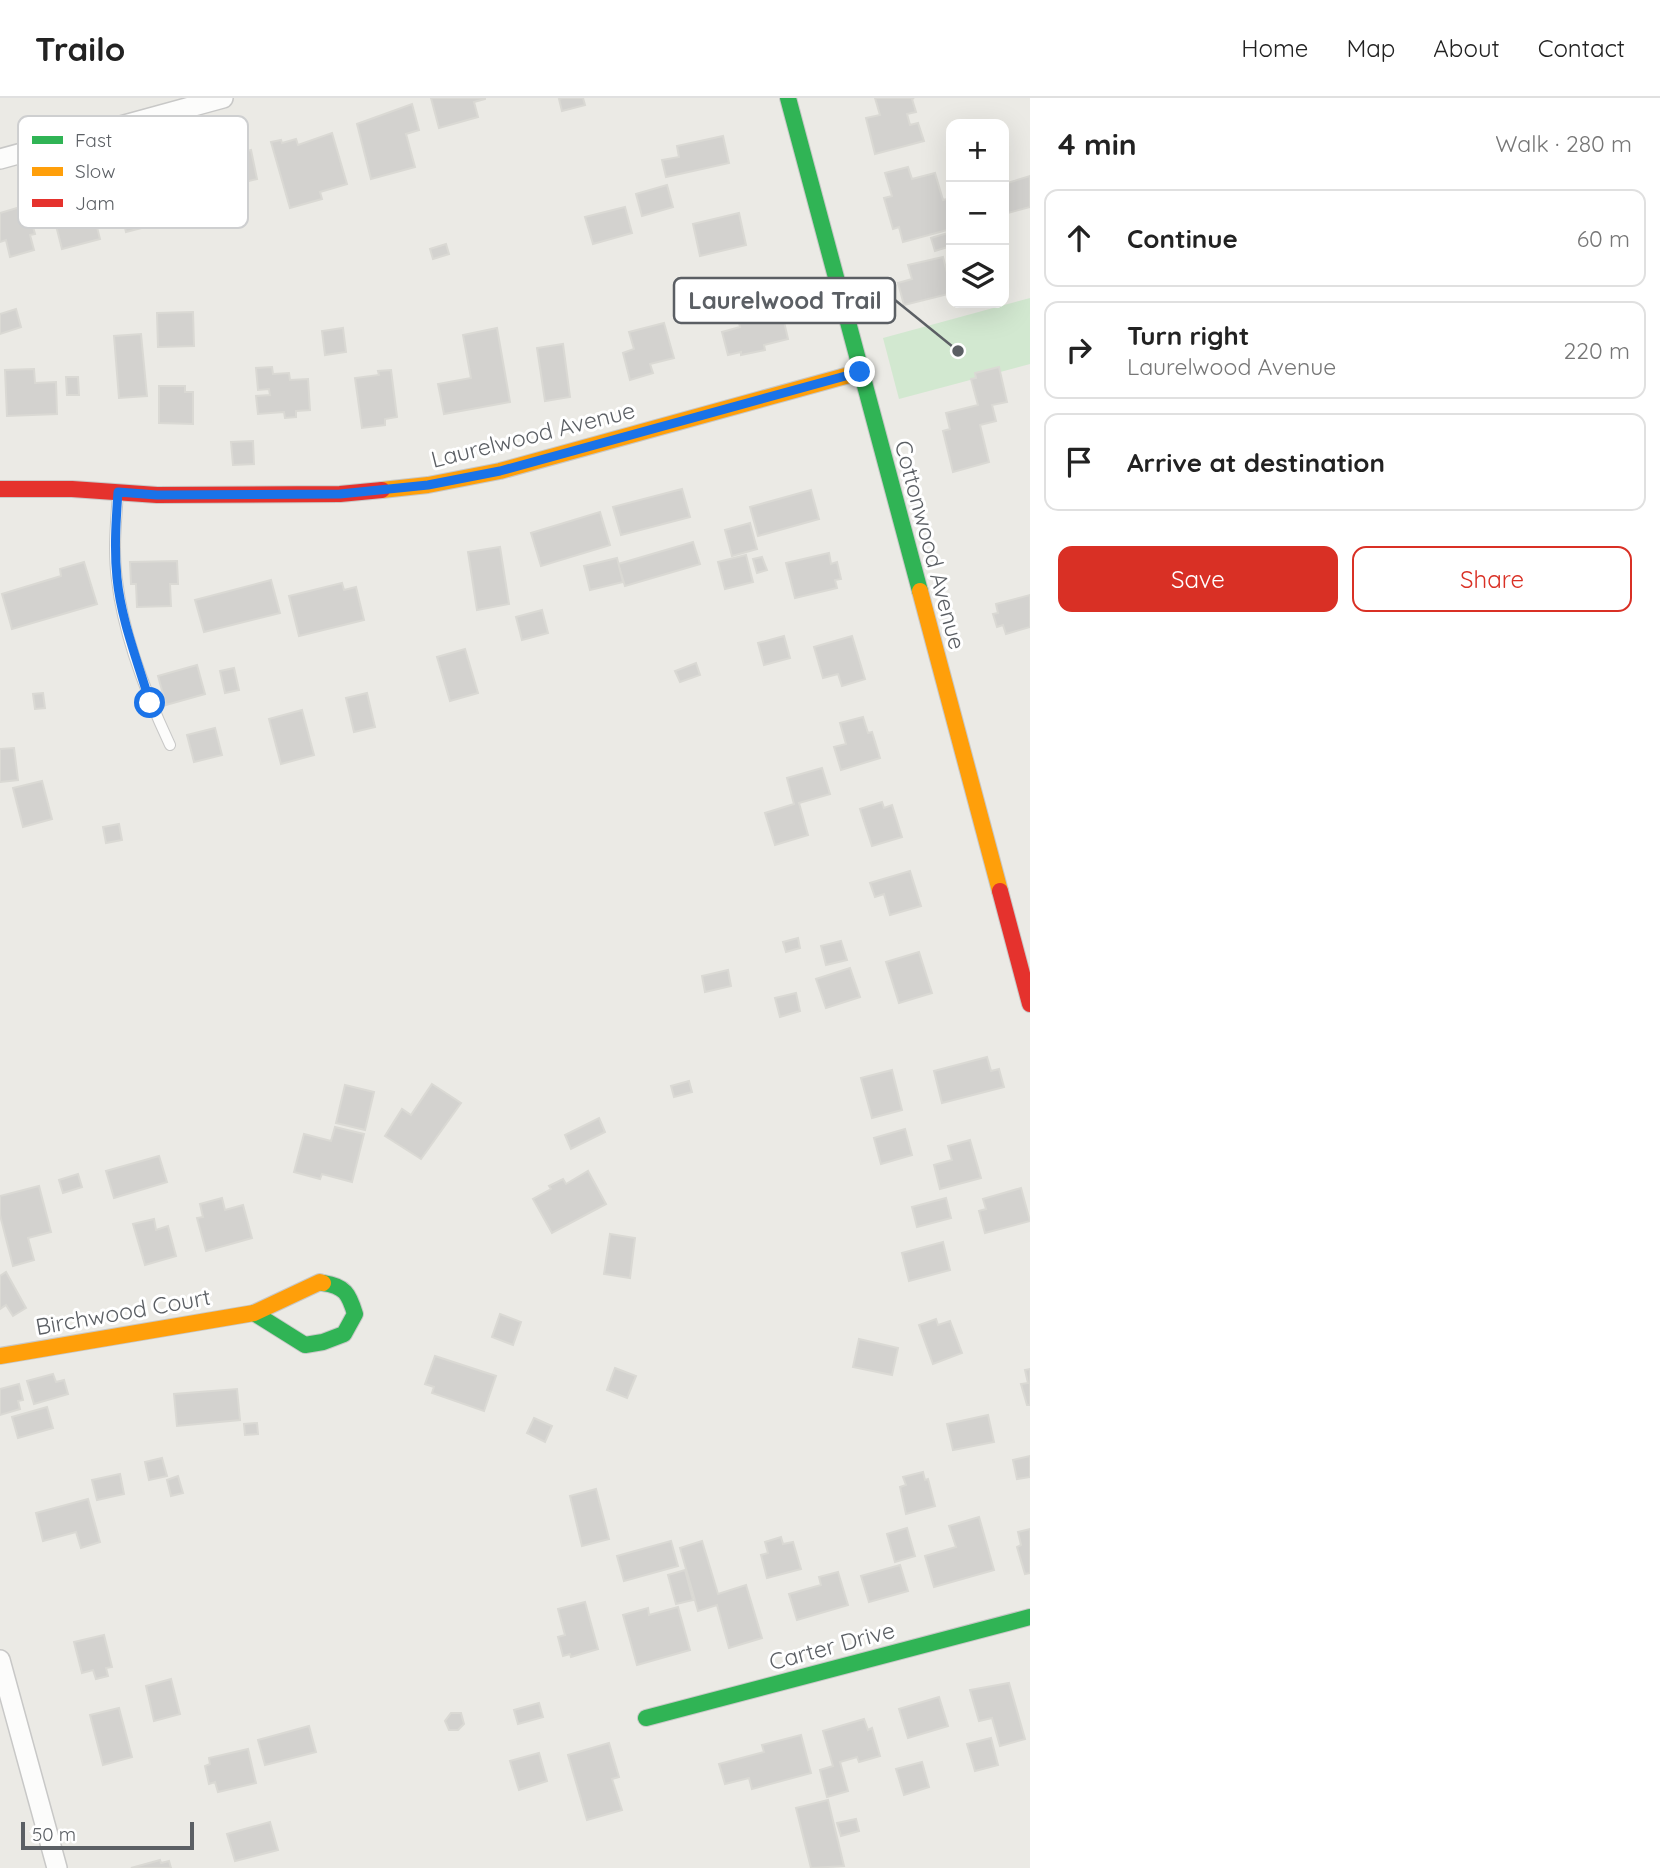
<!DOCTYPE html>
<html lang="en">
<head>
<meta charset="utf-8">
<style>
	body { margin:0; font-family:Quicksand,sans-serif; background:#f6f6f6; color:#222 }
	.controls { position:absolute; right:21px; top:21px; display:grid; overflow:hidden; border-radius:14px; box-shadow:0 7px 28px #0002 }
	.controls button { width:63px; height:63px; display:grid; place-items:center; padding:0; border:0; border-bottom:2px solid #e0e0e0; background:#fff; color:#222; font:35px sans-serif }
	.scale { position:absolute; left:21px; bottom:18px; width:173px; box-sizing:border-box; padding-left:7px; border:4px solid #5b5f64; border-top:0; font-size:19px; line-height:24px; white-space:nowrap; color:#5b5f64; -webkit-text-stroke:5px #fff; paint-order:stroke }
	.stop { position:absolute; width:21px; height:21px; margin:-16px; border:5px solid #1a73e8; border-radius:50%; background:#fff }
	.stop.end { background:#1a73e8; border-color:#fff; box-shadow:0 2px 7px #0008 }
	.list { margin:0; padding:0; list-style:none }
	h2 { display:flex; justify-content:space-between; align-items:center; height:91px; margin:0; padding:0 28px; font-size:30px }
	h2 small { font-size:23px; font-weight:400; color:#767676 }
	.list li { display:grid; grid-template-columns:46px 1fr auto; gap:21px; align-items:center; box-sizing:border-box; height:98px; margin:0 14px 14px; padding:0 14px; border:2px solid #e0e0e0; border-radius:14px }
	.list b { display:block; font-size:26px; white-space:nowrap }
	.list p { margin:0; font-size:23px; white-space:nowrap; color:#767676 }
	.list em { font-size:23px; font-style:normal; color:#767676 }
	.actions { display:flex; gap:14px; padding:21px 28px }
	.actions a { flex:1; padding:16px 0; border:2px solid #d93025; border-radius:14px; text-align:center; font-size:24px; color:#d93025 }
	.actions .main { background:#d93025; color:#fff }
	.icon { flex:none; width:38px; height:38px; fill:none; stroke:currentColor; stroke-width:2; stroke-linecap:round; stroke-linejoin:round }
	.map { position:relative; flex:none; width:1030px; height:1770px; overflow:hidden }
	header { display:flex; align-items:center; gap:42px; box-sizing:border-box; height:98px; padding:0 35px; background:#fff; border-bottom:2px solid #e0e0e0 }
	header strong { font-size:33px }
	nav { display:flex; gap:38px; margin-inline-start:auto; font-size:24px }
	main { display:flex }
	aside { flex:1; background:#fff }
	.map>svg:first-child { display:block }
	.green { fill:#d2e8d0 }
	.building { fill:#d3d2cf; stroke:#dad9d4; stroke-width:2 }
	.lines { fill:none; stroke-linecap:round; stroke-linejoin:round }
	.lane-casing { stroke:#c8c8c7; stroke-width:12 }
	.street-casing { stroke:#c8c8c7; stroke-width:22 }
	.fast-casing { stroke:#c8c8c7; stroke-width:18 }
	.slow-casing { stroke:#c8c8c7; stroke-width:18 }
	.jam-casing { stroke:#c8c8c7; stroke-width:18 }
	.lane { stroke:#fcfcfb; stroke-width:10 }
	.street { stroke:#fcfcfb; stroke-width:19 }
	.fast { stroke:#30b455; stroke-width:16 }
	.slow { stroke:#ff9f0a; stroke-width:16 }
	.jam { stroke:#e5322d; stroke-width:16 }
	.route { stroke:#1a73e8; stroke-width:9 }
	.labels { text-anchor:middle; stroke-width:6; stroke-linejoin:round; paint-order:stroke }
	.street-label { font-size:23px; fill:#5b5f64; stroke:#fff }
	.key { fill:#fff; stroke:#cecfd0; stroke-width:2 }
	.key-label { font-size:19px; fill:#5b5f64 }
	.leader { fill:none; stroke:#5b5f64; stroke-width:2.5 }
	.callout-dot { fill:#5b5f64; stroke:#fff; stroke-width:2.5 }
	.callout { fill:#fff; stroke:#5b5f64; stroke-width:2.5 }
	.callout-label { font-size:24px; text-anchor:middle; font-weight:bold; fill:#5b5f64 }
</style>
</head>
<body>
<header>
<strong>Trailo</strong>
<nav><a>Home</a><a>Map</a><a>About</a><a>Contact</a></nav>
</header>
<main>
<div class="map">
<svg width="1030" height="1770" viewBox="0 0 1030 1770">
	<rect width="100%" height="100%" fill="#ebeae5"/>
	<polygon class="green" points="1030,200 1030,266 899,301 883,240"/>
	<g class="building">
		<polygon points="431,0 485,0 485,1 474,4 478,19 439,30"/>
		<polygon points="563,0 583,0 585,7 562,13 559,1"/>
		<polygon points="875,0 914,0 912,1 916,14 907,16 910,27 918,25 924,43 875,56 866,20 880,17"/>
		<polygon points="412,6 419,32 406,36 415,69 371,81 357,26"/>
		<polygon points="332,35 347,86 320,94 322,101 290,110 271,44 281,42 282,45 296,41 298,47"/>
		<polygon points="723,38 729,65 666,79 662,62 679,59 677,48"/>
		<polygon points="251,52 257,81 216,91 220,109 190,115 179,69"/>
		<polygon points="908,69 912,81 935,75 943,102 951,100 951,131 903,144 899,129 893,131 884,100 892,98 885,75"/>
		<polygon points="149,74 161,125 126,134 120,110 108,113 101,85"/>
		<polygon points="1030,78 1030,109 1004,116 1004,86"/>
		<polygon points="667,87 673,109 642,118 636,96"/>
		<polygon points="88,94 100,141 62,151 50,104"/>
		<polygon points="27,107 35,136 30,137 34,152 10,159 6,142 0,144 0,115"/>
		<polygon points="625,109 632,135 593,146 585,119"/>
		<polygon points="739,115 746,147 700,158 693,126"/>
		<polygon points="951,134 951,148 935,153 931,140"/>
		<polygon points="446,146 449,156 433,161 430,151"/>
		<polygon points="943,159 951,190 947,191 948,196 904,207 898,185 912,181 908,167"/>
		<polygon points="772,195 775,208 780,206 788,241 764,247 765,252 741,257 741,254 728,257 722,234 740,229 734,204"/>
		<polygon points="16,211 21,229 0,236 0,216"/>
		<polygon points="193,214 194,248 158,249 157,215"/>
		<polygon points="664,225 674,260 650,266 653,275 630,282 623,255 634,251 629,234"/>
		<polygon points="343,230 346,254 325,257 322,233"/>
		<polygon points="497,230 510,304 444,316 438,286 471,280 463,237"/>
		<polygon points="141,236 147,298 119,300 114,238"/>
		<polygon points="563,246 570,299 545,303 537,250"/>
		<polygon points="272,269 273,276 289,275 290,282 308,281 310,312 296,313 296,319 285,320 284,314 258,316 256,298 270,297 269,291 258,292 256,270"/>
		<polygon points="999,269 1007,304 992,307 996,323 980,327 989,364 953,374 943,333 950,331 946,315 978,307 971,281 976,280 975,275"/>
		<polygon points="34,271 35,285 56,284 57,316 7,318 5,272"/>
		<polygon points="391,272 397,319 385,321 385,327 362,330 355,280 379,277 378,273"/>
		<polygon points="66,279 78,279 79,297 67,297"/>
		<polygon points="159,288 185,288 185,294 193,294 193,326 159,325"/>
		<polygon points="253,343 254,366 233,367 231,344"/>
		<polygon points="682,391 690,419 621,437 613,409"/>
		<polygon points="811,392 819,421 758,438 750,409"/>
		<polygon points="600,414 610,447 541,468 531,435"/>
		<polygon points="750,425 757,451 732,458 725,432"/>
		<polygon points="693,444 700,466 625,488 618,466"/>
		<polygon points="500,449 509,506 477,512 468,454"/>
		<polygon points="829,455 831,466 837,464 841,481 835,482 837,490 795,500 786,465"/>
		<polygon points="746,457 753,484 725,491 718,464"/>
		<polygon points="762,459 767,472 757,475 753,461"/>
		<polygon points="617,460 623,484 590,492 584,468"/>
		<polygon points="177,463 178,486 170,486 171,508 137,509 136,486 131,486 130,464"/>
		<polygon points="84,464 97,506 12,531 2,496 61,478 60,471"/>
		<polygon points="271,482 280,515 204,534 195,502"/>
		<polygon points="342,485 344,492 356,489 364,522 299,538 289,498"/>
		<polygon points="1030,497 1030,529 1006,536 1003,527 997,529 993,516 998,515 996,506"/>
		<polygon points="542,512 548,535 522,542 516,519"/>
		<polygon points="784,538 790,560 764,567 758,545"/>
		<polygon points="852,538 865,581 842,588 838,576 823,580 814,549"/>
		<polygon points="465,551 478,595 450,603 437,559"/>
		<polygon points="696,565 700,577 680,584 675,573"/>
		<polygon points="197,567 205,596 166,607 158,578"/>
		<polygon points="234,570 239,592 225,595 220,573"/>
		<polygon points="43,595 45,610 35,611 33,596"/>
		<polygon points="367,595 375,629 354,634 346,600"/>
		<polygon points="302,612 314,657 281,666 269,621"/>
		<polygon points="863,619 868,635 872,634 880,660 841,672 834,649 846,646 840,625"/>
		<polygon points="215,630 222,657 194,664 187,637"/>
		<polygon points="14,650 18,682 0,684 0,651"/>
		<polygon points="822,670 830,696 799,705 808,737 775,747 765,715 794,706 787,680"/>
		<polygon points="42,683 52,721 23,729 13,690"/>
		<polygon points="882,704 884,710 892,707 902,739 872,748 860,711"/>
		<polygon points="119,726 122,742 106,745 103,729"/>
		<polygon points="910,773 921,808 890,817 884,796 875,799 870,785"/>
		<polygon points="798,840 800,850 786,854 783,844"/>
		<polygon points="841,843 847,862 826,867 821,848"/>
		<polygon points="919,854 932,895 899,905 886,864"/>
		<polygon points="850,870 860,899 826,910 816,881"/>
		<polygon points="728,872 731,888 705,894 702,878"/>
		<polygon points="796,895 800,913 780,919 775,900"/>
		<polygon points="987,959 991,973 999,971 1004,989 942,1005 934,973"/>
		<polygon points="892,972 902,1012 872,1020 861,980"/>
		<polygon points="689,983 692,994 674,999 671,988"/>
		<polygon points="432,986 461,1005 421,1061 385,1038 402,1011 411,1017"/>
		<polygon points="345,987 374,994 365,1032 336,1025"/>
		<polygon points="599,1020 605,1034 571,1051 565,1037"/>
		<polygon points="335,1029 364,1036 352,1084 322,1076 320,1081 294,1074 304,1036 331,1043"/>
		<polygon points="905,1031 912,1057 881,1066 874,1040"/>
		<polygon points="970,1042 981,1080 940,1091 934,1067 952,1062 948,1048"/>
		<polygon points="159,1058 167,1084 114,1100 106,1073"/>
		<polygon points="588,1073 606,1106 552,1135 533,1101 551,1091 549,1088 563,1081 566,1086"/>
		<polygon points="78,1076 82,1089 63,1095 59,1082"/>
		<polygon points="39,1088 51,1134 28,1140 34,1162 13,1168 0,1117 0,1098"/>
		<polygon points="1021,1090 1030,1123 985,1135 979,1113 986,1111 983,1101"/>
		<polygon points="222,1100 225,1112 243,1107 252,1140 206,1153 197,1120 203,1119 200,1106"/>
		<polygon points="946,1100 951,1120 917,1129 912,1109"/>
		<polygon points="154,1121 156,1132 168,1128 176,1158 145,1167 133,1126"/>
		<polygon points="610,1136 635,1140 630,1180 604,1176"/>
		<polygon points="943,1144 950,1172 909,1183 902,1155"/>
		<polygon points="6,1174 26,1210 13,1218 6,1207 0,1211 0,1178"/>
		<polygon points="500,1216 521,1224 513,1247 492,1239"/>
		<polygon points="936,1221 938,1227 950,1223 962,1255 933,1266 919,1227"/>
		<polygon points="859,1241 898,1250 892,1277 853,1269"/>
		<polygon points="435,1258 496,1278 484,1313 432,1295 434,1289 425,1286"/>
		<polygon points="615,1270 636,1278 627,1300 607,1292"/>
		<polygon points="1030,1271 1030,1307 1027,1307 1021,1286 1028,1285 1025,1272"/>
		<polygon points="53,1276 56,1284 64,1282 68,1296 34,1306 27,1283"/>
		<polygon points="19,1286 23,1302 18,1303 20,1311 0,1317 0,1291"/>
		<polygon points="237,1291 240,1322 177,1328 174,1296"/>
		<polygon points="47,1309 53,1330 18,1340 12,1319"/>
		<polygon points="988,1317 994,1344 953,1352 947,1326"/>
		<polygon points="534,1320 552,1328 545,1344 527,1335"/>
		<polygon points="257,1325 258,1336 245,1337 244,1326"/>
		<polygon points="1030,1358 1030,1379 1017,1381 1013,1362"/>
		<polygon points="162,1360 167,1378 149,1382 145,1364"/>
		<polygon points="923,1374 925,1382 928,1381 935,1408 906,1416 900,1389 906,1387 903,1379"/>
		<polygon points="120,1376 124,1396 97,1402 92,1382"/>
		<polygon points="178,1378 183,1395 171,1398 167,1382"/>
		<polygon points="596,1391 609,1441 582,1448 570,1398"/>
		<polygon points="88,1401 100,1444 81,1450 76,1434 43,1443 36,1415"/>
		<polygon points="979,1419 994,1472 934,1489 925,1458 956,1449 949,1428"/>
		<polygon points="907,1430 915,1458 895,1464 887,1436"/>
		<polygon points="1030,1431 1030,1475 1025,1476 1017,1449 1021,1447 1018,1434"/>
		<polygon points="781,1439 783,1446 793,1444 801,1471 767,1480 761,1457 768,1455 765,1444"/>
		<polygon points="671,1443 678,1468 624,1483 617,1458"/>
		<polygon points="702,1443 718,1496 746,1487 762,1540 729,1550 717,1507 698,1513 680,1450"/>
		<polygon points="900,1467 908,1493 869,1504 861,1478"/>
		<polygon points="685,1472 693,1502 676,1506 668,1477"/>
		<polygon points="838,1474 848,1507 797,1522 789,1496 821,1487 819,1479"/>
		<polygon points="585,1504 598,1551 571,1559 570,1556 563,1558 558,1539 565,1537 558,1511"/>
		<polygon points="678,1509 690,1552 637,1567 623,1517 648,1510 649,1517"/>
		<polygon points="104,1537 112,1569 106,1570 108,1578 96,1581 93,1572 82,1575 74,1544"/>
		<polygon points="171,1581 180,1616 154,1623 146,1588"/>
		<polygon points="1009,1585 1025,1641 1000,1648 992,1620 979,1623 970,1592"/>
		<polygon points="939,1599 948,1628 908,1640 899,1611"/>
		<polygon points="539,1605 543,1619 518,1626 514,1612"/>
		<polygon points="119,1610 132,1659 103,1667 90,1617"/>
		<polygon points="451,1615 461,1615 464,1626 458,1632 449,1632 445,1623"/>
		<polygon points="864,1621 868,1632 872,1630 880,1658 859,1664 857,1659 840,1664 848,1693 827,1699 820,1672 833,1668 823,1633"/>
		<polygon points="309,1628 316,1654 265,1667 258,1642"/>
		<polygon points="801,1637 811,1675 752,1691 749,1680 725,1686 719,1666 764,1654 762,1647"/>
		<polygon points="991,1640 998,1667 975,1673 967,1646"/>
		<polygon points="609,1645 619,1679 612,1681 622,1712 587,1722 568,1657"/>
		<polygon points="248,1651 256,1685 218,1694 215,1684 209,1686 205,1668 210,1666 209,1660"/>
		<polygon points="539,1655 547,1683 519,1692 510,1663"/>
		<polygon points="922,1664 929,1689 904,1697 896,1671"/>
		<polygon points="828,1702 844,1768 811,1770 796,1710"/>
		<polygon points="856,1721 859,1733 841,1738 837,1725"/>
		<polygon points="270,1724 278,1752 235,1763 227,1736"/>
		<polygon points="160,1762 161,1765 169,1763 171,1770 131,1770"/>
	</g>
	<g class="lines">
		<defs>
			<path id="lane" d="M 118,395 C 116,424 113,453 117,482 C 123,536 147,598 170,647"/>
			<g id="street">
				<polyline points="0,61 223,0"/>
				<polyline points="0,1562 57,1770"/>
			</g>
			<g id="fast">
				<polyline points="788,0 920,493"/>
				<path d="M 254,1215 L 305,1247 L 323,1244 L 344,1236 L 355,1216 C 349,1196 345,1188 323,1185"/>
				<polyline points="646,1620 1030,1519"/>
			</g>
			<g id="slow">
				<polyline points="382,392 428,387 500,373 860,274"/>
				<polyline points="920,493 1000,793"/>
				<polyline points="0,1258 254,1215 320,1184 323,1185"/>
			</g>
			<g id="jam">
				<polyline points="0,391 72,391 157,397 340,396 382,392"/>
				<polyline points="1000,793 1030,906"/>
			</g>
		</defs>
		<use href="#lane" class="lane-casing"/>
		<use href="#street" class="street-casing"/>
		<use href="#fast" class="fast-casing"/>
		<use href="#slow" class="slow-casing"/>
		<use href="#jam" class="jam-casing"/>
		<use href="#lane" class="lane"/>
		<use href="#street" class="street"/>
		<use href="#fast" class="fast"/>
		<use href="#slow" class="slow"/>
		<use href="#jam" class="jam"/>
	</g>
	<g class="lines">
		<path class="route" d="M 150,605 C 138,564 121,522 117,480 C 114,451 116,423 118,394 L 157,397 L 340,396 L 428,387 L 500,373 L 860,274"/>
	</g>
	<g class="labels">
		<g class="street-label">
			<text transform="translate(533 337) rotate(-14)" y="8">Laurelwood Avenue</text>
			<text transform="translate(930 447) rotate(75)" y="8">Cottonwood Avenue</text>
			<text transform="translate(123 1214) rotate(-10)" y="8">Birchwood Court</text>
			<text transform="translate(832 1548) rotate(-15)" y="8">Carter Drive</text>
		</g>
	</g>
	<rect x="18" y="18" width="230" height="112" rx="10" class="key"/>
	<rect x="32" y="38" width="31" height="8" fill="#30b455"/>
	<rect x="32" y="69" width="31" height="9" fill="#ff9f0a"/>
	<rect x="32" y="101" width="31" height="8" fill="#e5322d"/>
	<g class="key-label">
		<text x="75" y="49">Fast</text>
		<text x="75" y="80">Slow</text>
		<text x="75" y="112">Jam</text>
	</g>
	<path class="leader" d="M958 253L895 202"/>
	<circle class="callout-dot" cx="958" cy="253" r="7"/>
	<rect class="callout" x="674" y="180" width="221" height="45" rx="7"/>
	<g class="callout-label">
		<text x="785" y="211">Laurelwood Trail</text>
	</g>
</svg>
<div class="controls">
<button>+</button>
<button>−</button>
<button><svg class="icon" aria-label="layers" viewBox="0 0 24 24"><path d="M12 4l9 5-9 5-9-5zM3 14l9 5 9-5"/></svg></button>
</div>
<div class="scale">50 m</div>
<div class="stop" style="left:150px;top:605px"></div>
<div class="stop end" style="left:860px;top:274px"></div>
</div>
<aside>
<h2>4 min<small>Walk · 280 m</small></h2>
<ul class="list">
<li><svg class="icon" aria-label="ahead" viewBox="0 0 24 24"><path d="M12 20V5M6 11l6-6 6 6"/></svg><div><b>Continue</b></div><em>60 m</em></li>
<li><svg class="icon" aria-label="right" viewBox="0 0 24 24"><path d="M7 20v-9h11M14 6l5 5-5 5"/></svg><div><b>Turn right</b><p>Laurelwood Avenue</p></div><em>220 m</em></li>
<li><svg class="icon" aria-label="arrive" viewBox="0 0 24 24"><path d="M6 21V4h12l-3 4 3 4H6"/></svg><div><b>Arrive at destination</b></div></li>
</ul>
<div class="actions"><a class="main">Save</a><a>Share</a></div>
</aside>
</main>
</body>
</html>
